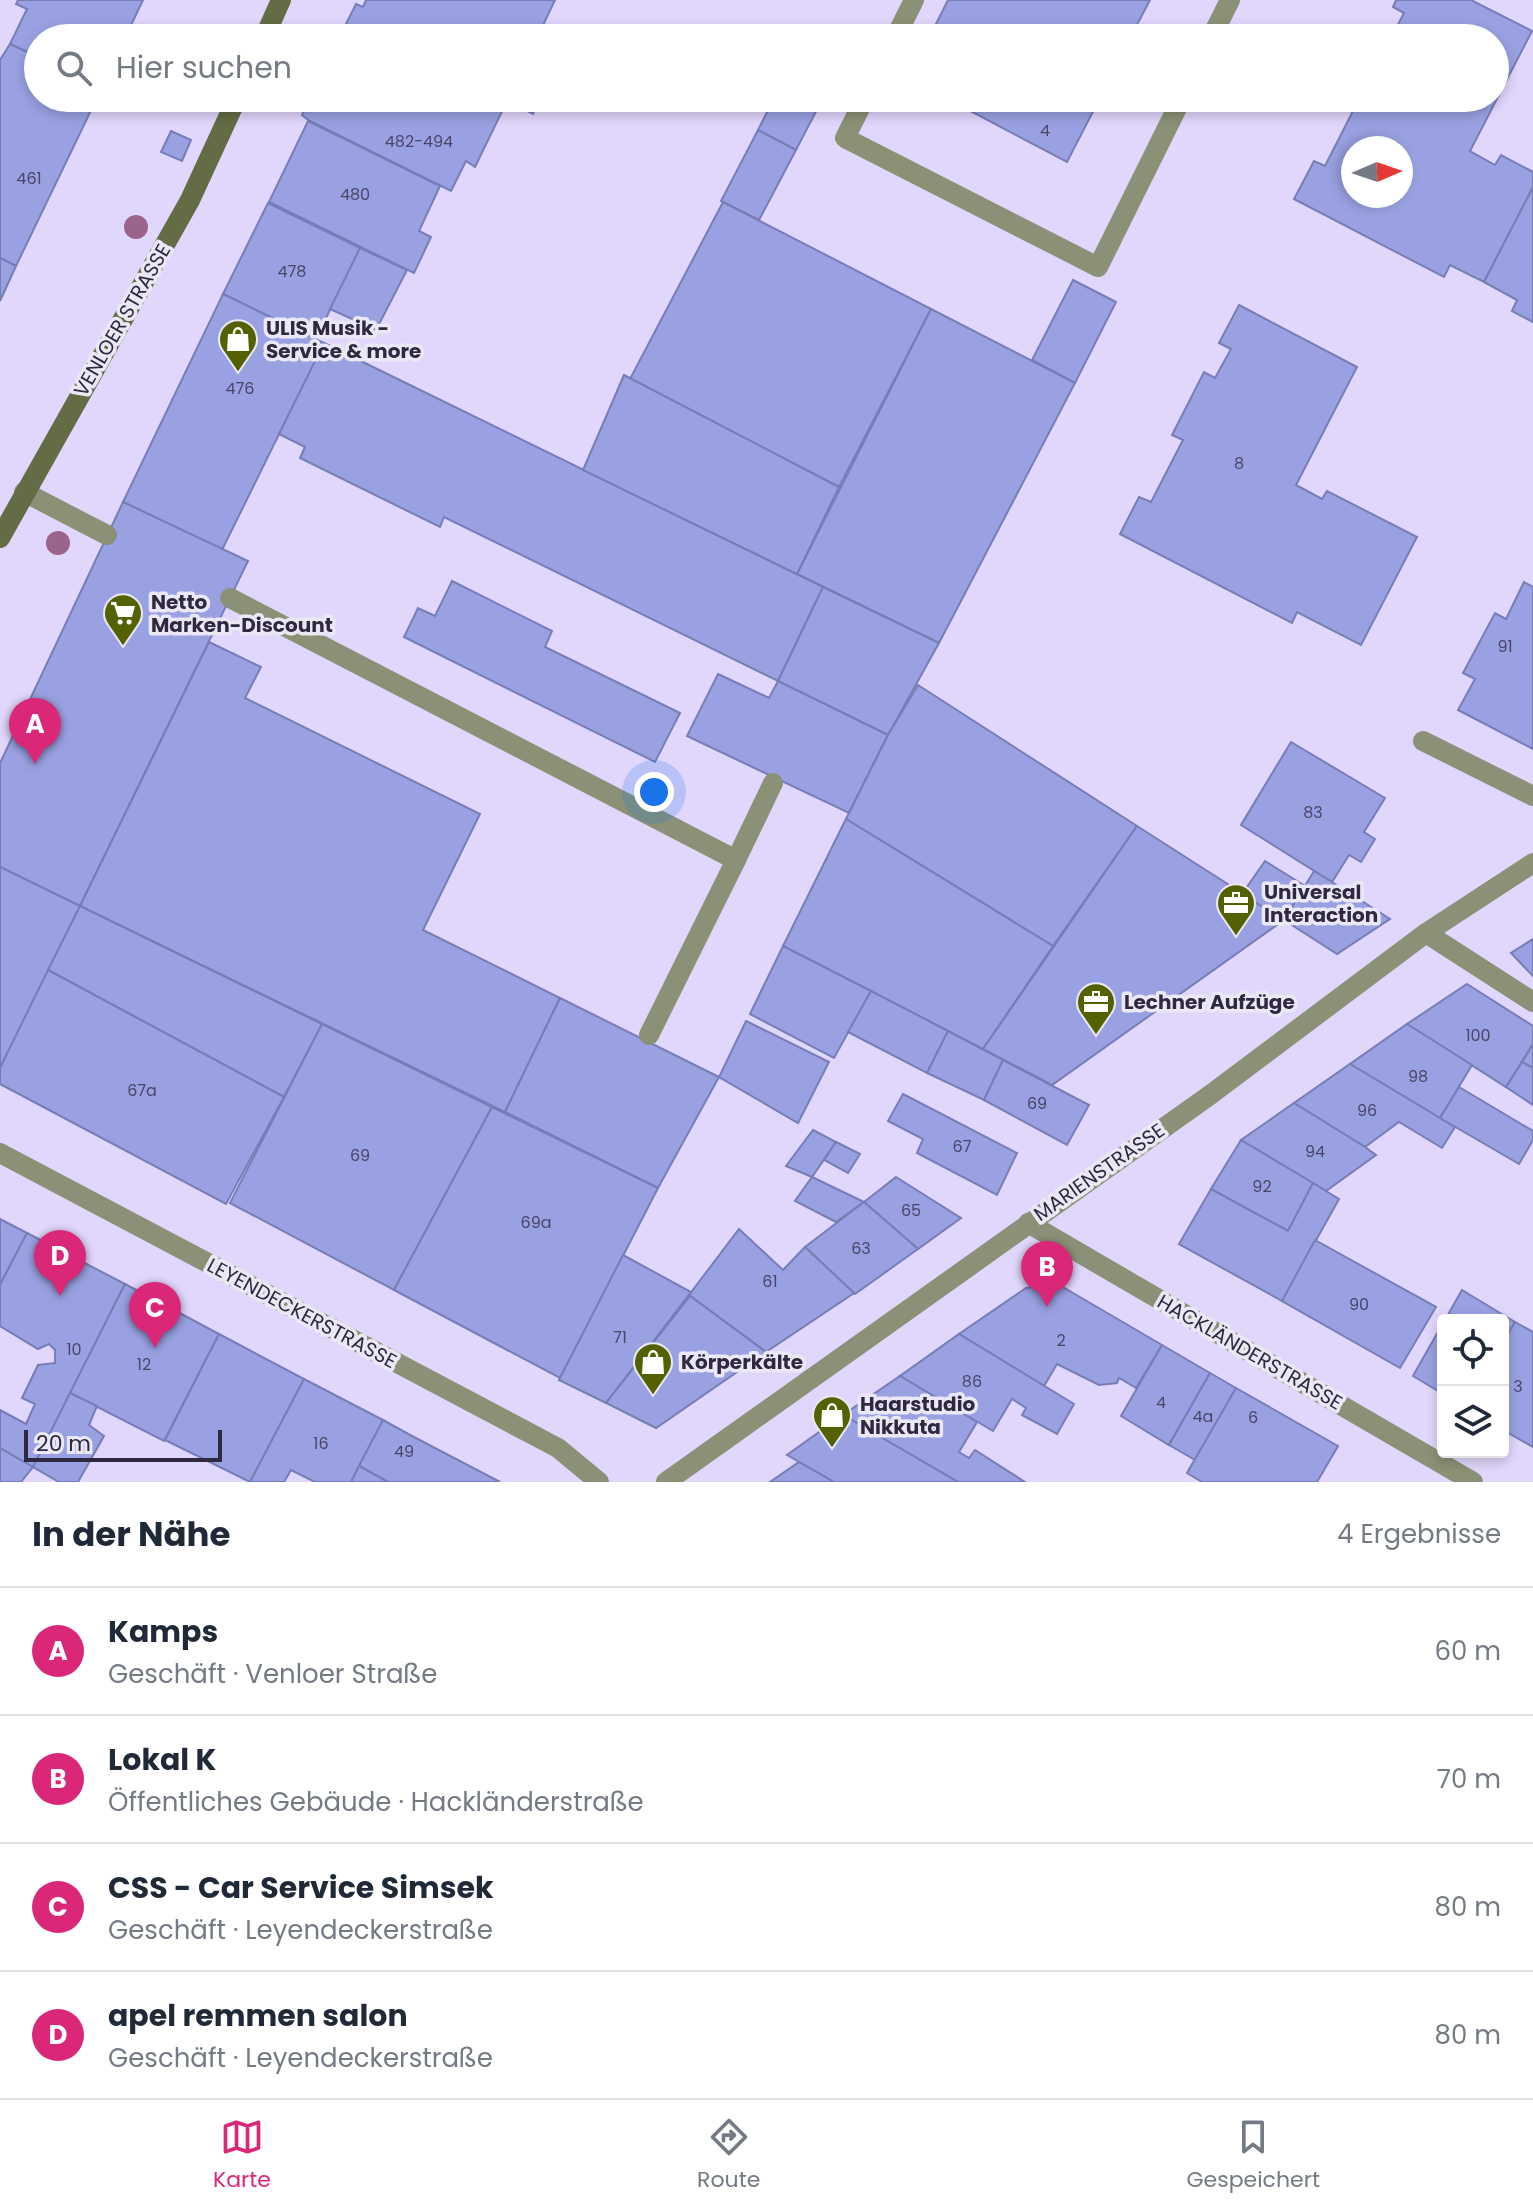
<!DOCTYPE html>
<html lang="de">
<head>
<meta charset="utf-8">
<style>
	body { margin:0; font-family:Poppins,sans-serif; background:#f2f2f3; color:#1f2937 }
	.controls { position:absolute; right:24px; bottom:24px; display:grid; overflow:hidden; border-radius:8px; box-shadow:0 4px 12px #0003 }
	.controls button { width:72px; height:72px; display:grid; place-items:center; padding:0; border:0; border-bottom:2px solid #e0e1e3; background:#fff; color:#1f2937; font:40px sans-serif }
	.compass { position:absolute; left:1341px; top:136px; width:72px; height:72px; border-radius:50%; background:#fff; box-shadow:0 4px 12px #0003; rotate:88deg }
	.scale { position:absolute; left:24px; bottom:20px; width:198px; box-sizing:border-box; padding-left:8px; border:4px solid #2f2840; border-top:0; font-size:22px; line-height:28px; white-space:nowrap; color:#2f2840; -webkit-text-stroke:6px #ebe8f5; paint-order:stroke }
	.you { position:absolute; left:654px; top:792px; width:28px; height:28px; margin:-20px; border:6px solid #fff; border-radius:50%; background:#1a73e8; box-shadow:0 0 0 12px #1a73e833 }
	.badge { display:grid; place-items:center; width:52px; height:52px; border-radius:50%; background:#db2777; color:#fff; font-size:26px; font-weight:700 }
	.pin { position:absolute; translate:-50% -66px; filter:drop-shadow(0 2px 4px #0008) }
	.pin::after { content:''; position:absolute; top:42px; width:28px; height:24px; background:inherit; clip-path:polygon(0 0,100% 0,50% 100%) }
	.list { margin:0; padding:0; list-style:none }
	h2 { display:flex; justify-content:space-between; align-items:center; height:104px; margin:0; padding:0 32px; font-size:34px }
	h2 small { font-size:26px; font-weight:400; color:#747a83 }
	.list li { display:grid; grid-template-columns:52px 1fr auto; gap:24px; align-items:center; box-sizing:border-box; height:128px; padding:0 32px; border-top:2px solid #e0e1e3 }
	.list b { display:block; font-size:30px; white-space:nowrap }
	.list p { margin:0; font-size:26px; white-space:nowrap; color:#747a83 }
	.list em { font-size:26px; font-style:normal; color:#747a83 }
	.icon { flex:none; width:44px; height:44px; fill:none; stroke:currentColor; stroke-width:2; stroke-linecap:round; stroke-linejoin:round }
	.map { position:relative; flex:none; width:1533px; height:1482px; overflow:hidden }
	.search { position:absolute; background:#fff; box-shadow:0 4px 12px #0003; left:24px; right:24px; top:24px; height:88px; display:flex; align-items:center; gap:20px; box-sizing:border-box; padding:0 28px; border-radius:44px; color:#747a83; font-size:30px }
	.sheet { height:616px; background:#fff }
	nav { display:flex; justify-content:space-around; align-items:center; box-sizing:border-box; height:112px; border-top:2px solid #e0e1e3; background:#fff; font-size:22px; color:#747a83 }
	nav a { display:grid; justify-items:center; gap:4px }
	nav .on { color:#db2777 }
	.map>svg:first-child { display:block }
	.building { fill:#99a1e2; stroke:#777db7; stroke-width:2; fill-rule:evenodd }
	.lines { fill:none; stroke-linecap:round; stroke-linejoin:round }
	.service { stroke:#8b9176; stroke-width:20 }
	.minor { stroke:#8b9176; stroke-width:20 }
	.secondary { stroke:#646c45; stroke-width:20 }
	.tree { fill:#9a648d }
	.labels { text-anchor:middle; stroke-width:7; stroke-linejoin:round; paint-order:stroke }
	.number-label { font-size:16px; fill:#4a4668 }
	.street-label { font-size:20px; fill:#2f2840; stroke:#ebe8f5 }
	.poi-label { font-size:20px; font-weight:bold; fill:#2f2840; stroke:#ebe8f5; text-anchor:start }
</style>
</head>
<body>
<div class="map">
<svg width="1533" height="1482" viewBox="0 0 1533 1482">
	<rect width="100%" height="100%" fill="#e1d6fc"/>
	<g class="building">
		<polygon points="18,0 143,0 125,38 38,38 38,57 10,44 27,9 16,4"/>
		<polygon points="366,0 555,0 537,38 348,38 349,34 343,30 356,4 363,7"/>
		<polygon points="948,0 1150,0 1130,38 929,38"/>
		<path d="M 1396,0 L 1471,0 L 1532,31 L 1470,151 L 1495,165 L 1501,155 L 1533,172 L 1533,187 L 1484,282 L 1450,265 L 1444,277 L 1294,199 L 1314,161 L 1325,166 L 1356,105 L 1345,98 L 1495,98 L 1495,38 L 1391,38 L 1404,13 L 1393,7 ZM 1353,148 L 1401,148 L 1401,196 L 1353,196 Z"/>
		<polygon points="808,29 823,38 803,38"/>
		<polygon points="10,44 38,57 38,98 97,98 16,266 0,258 0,60"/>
		<polygon points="310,98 540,98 533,114 507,101 475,167 466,161 451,191 308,120 302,115"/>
		<polygon points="774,98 823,98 796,150 758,130"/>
		<polygon points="946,98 1100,98 1067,162"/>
		<polygon points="308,121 440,186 419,231 431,237 414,273 269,202"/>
		<polygon points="758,130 796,150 759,220 721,201"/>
		<polygon points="171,131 191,140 182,161 161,152"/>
		<polygon points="1533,187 1533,322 1512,311 1517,300 1484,282"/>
		<polygon points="723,202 931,309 839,487 630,379"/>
		<polygon points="268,203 360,248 316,339 223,294"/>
		<polygon points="360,248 407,270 376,330 330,309"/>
		<polygon points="0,258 16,266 0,301"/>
		<polygon points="1073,280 1116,302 1075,383 1032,360"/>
		<polygon points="223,294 324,343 222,550 123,502"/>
		<polygon points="1239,305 1357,367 1296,485 1322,499 1327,491 1417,537 1361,645 1297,612 1292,623 1120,534 1139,497 1151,502 1183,440 1172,435 1204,372 1215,378 1231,349 1219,343"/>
		<polygon points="931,309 1075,383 939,643 797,574"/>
		<polygon points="324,343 823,587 778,681 444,517 440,527 300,458 305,447 279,434"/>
		<polygon points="624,375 839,487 797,574 583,470"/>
		<polygon points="123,502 248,561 80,906 0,867 0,763"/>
		<polygon points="452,581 552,631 545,647 680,713 655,762 404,637 418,608 435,616"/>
		<polygon points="1524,582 1533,587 1533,749 1458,710 1475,679 1463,673 1495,613 1506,619"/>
		<polygon points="823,587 939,643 888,735 778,681"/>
		<polygon points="209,642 261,667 245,698 480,814 423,930 560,998 505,1112 80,906"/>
		<polygon points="718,674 769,698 778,681 888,735 849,813 687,736"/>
		<polygon points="918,685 1137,826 1053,946 846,819 888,735"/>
		<polygon points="1291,742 1385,798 1364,832 1375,839 1361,862 1349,855 1332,882 1241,825"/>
		<polygon points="846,819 1053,946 983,1049 783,946"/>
		<polygon points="1137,826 1284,920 1052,1085 983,1049"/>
		<polygon points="1265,861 1305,886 1284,920 1242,894"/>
		<polygon points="0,867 80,906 0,1068"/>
		<polygon points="1314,871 1332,882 1390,919 1337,954 1284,920"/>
		<polygon points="80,906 322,1024 284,1097 48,970"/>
		<polygon points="1533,939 1533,976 1511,953"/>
		<polygon points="783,946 871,991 834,1058 750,1014"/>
		<polygon points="48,970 284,1097 226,1204 0,1084 0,1068"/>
		<polygon points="1467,984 1533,1026 1533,1044 1506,1087 1407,1024"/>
		<polygon points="871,991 948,1031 927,1073 848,1032"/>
		<polygon points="560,998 719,1077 658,1188 505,1112"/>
		<polygon points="746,1021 829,1062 798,1123 719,1077"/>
		<polygon points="322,1024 492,1107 394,1290 230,1203"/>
		<polygon points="1407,1024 1472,1065 1440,1118 1350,1064"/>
		<polygon points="948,1031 1003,1060 984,1100 927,1073"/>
		<polygon points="1533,1044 1533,1068 1522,1062"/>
		<polygon points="1003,1060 1089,1105 1067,1145 984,1100"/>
		<polygon points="1522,1062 1533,1068 1533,1105 1506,1087"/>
		<polygon points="1350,1064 1455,1127 1442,1148 1399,1122 1365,1147 1294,1103"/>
		<polygon points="1459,1087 1533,1131 1533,1140 1519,1164 1440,1118"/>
		<polygon points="903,1094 1017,1153 997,1195 917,1153 923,1139 888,1121"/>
		<polygon points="1294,1103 1365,1147 1376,1155 1326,1191 1241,1140"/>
		<polygon points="492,1107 658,1188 560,1378 394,1290"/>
		<polygon points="813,1130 836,1142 812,1177 786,1166"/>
		<polygon points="1241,1140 1313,1183 1288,1231 1211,1189"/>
		<polygon points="836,1142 860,1154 848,1173 824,1160"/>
		<polygon points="812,1177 864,1202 836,1222 795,1201"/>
		<polygon points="896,1177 961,1218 918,1249 864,1202"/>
		<polygon points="1313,1183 1339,1199 1282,1301 1179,1244 1211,1189 1288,1231"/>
		<polygon points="864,1202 918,1249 855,1294 805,1247"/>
		<polygon points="0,1219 27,1233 0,1285"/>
		<polygon points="739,1229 783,1270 805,1247 854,1293 766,1352 689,1295"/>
		<polygon points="27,1233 125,1284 33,1467 0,1448 0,1410 26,1424 35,1404 22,1398 38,1365 55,1363 55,1350 49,1344 38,1349 0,1326 0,1285"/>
		<polygon points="1315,1240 1436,1307 1400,1368 1282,1301"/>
		<polygon points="623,1255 691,1292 606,1403 559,1380"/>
		<polygon points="1056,1283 1162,1345 1136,1388 1119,1378 1117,1383 1099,1385 1057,1364 1044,1386 959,1334 1026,1288"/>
		<polygon points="125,1284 219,1334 164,1441 70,1393"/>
		<polygon points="1462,1290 1515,1322 1503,1343 1503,1320 1445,1320"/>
		<polygon points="690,1296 766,1352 656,1428 606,1403"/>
		<polygon points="1515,1322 1533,1332 1533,1447 1503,1430 1503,1343"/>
		<polygon points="1443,1323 1443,1394 1413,1376"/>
		<polygon points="219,1334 304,1379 250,1482 165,1440"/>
		<polygon points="959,1334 1074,1404 1057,1434 1022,1415 1026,1408 1012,1399 993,1431 900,1376"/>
		<polygon points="1162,1345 1210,1373 1169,1445 1121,1416"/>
		<polygon points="1210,1373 1236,1388 1195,1460 1169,1445"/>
		<polygon points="900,1376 977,1422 959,1452 969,1458 975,1450 1025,1482 958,1482 843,1415"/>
		<polygon points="304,1379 383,1420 359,1466 351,1482 315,1482 291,1470 284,1482 250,1482"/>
		<polygon points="1236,1388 1338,1446 1317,1482 1202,1482 1187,1473"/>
		<polygon points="70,1393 97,1406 89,1425 104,1436 78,1482 59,1482 33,1467"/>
		<polygon points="843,1415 958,1482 834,1482 787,1455"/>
		<polygon points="383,1420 412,1436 500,1482 388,1482 359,1466"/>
		<polygon points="0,1448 33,1467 21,1482 0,1482"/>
		<polygon points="799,1462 834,1482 770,1482"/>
		<polygon points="359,1466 388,1482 351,1482"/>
	</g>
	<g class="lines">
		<g class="service">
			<polyline points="895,38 914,0"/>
			<polyline points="1211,38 1230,0"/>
			<polyline points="865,98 845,138 1098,267 1182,98"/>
			<polyline points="24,492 107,535"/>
			<polyline points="230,598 736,860 649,1035"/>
			<polyline points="1423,741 1533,796"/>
			<polyline points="736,860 773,783"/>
			<polyline points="1426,933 1533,1002"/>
		</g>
		<g class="minor">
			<polyline points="0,1153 558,1448 599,1482"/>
			<polyline points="1028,1223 1473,1482"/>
			<polyline points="666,1482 1210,1095 1426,933 1533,863"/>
		</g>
		<g class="secondary">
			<polyline points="264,38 281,0"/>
			<polyline points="0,538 190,200 237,98"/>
		</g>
	</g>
	<g class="tree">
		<circle cx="136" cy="227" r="12"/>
		<circle cx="58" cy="543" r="12"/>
	</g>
	<defs>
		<symbol id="shop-pin" viewBox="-11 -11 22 30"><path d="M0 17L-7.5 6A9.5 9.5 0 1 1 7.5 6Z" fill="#546101" stroke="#ebe8f5"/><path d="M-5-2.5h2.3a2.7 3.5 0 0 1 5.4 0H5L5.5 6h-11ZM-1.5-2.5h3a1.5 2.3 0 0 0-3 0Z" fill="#fff"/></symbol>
		<symbol id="supermarket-pin" viewBox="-11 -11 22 30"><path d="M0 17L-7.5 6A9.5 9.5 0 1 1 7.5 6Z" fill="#546101" stroke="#ebe8f5"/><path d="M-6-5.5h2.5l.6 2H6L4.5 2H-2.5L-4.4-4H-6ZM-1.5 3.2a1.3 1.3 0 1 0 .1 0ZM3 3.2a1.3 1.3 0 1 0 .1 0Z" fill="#fff"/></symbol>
		<symbol id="office-pin" viewBox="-11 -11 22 30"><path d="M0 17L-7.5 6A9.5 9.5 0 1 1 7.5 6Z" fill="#546101" stroke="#ebe8f5"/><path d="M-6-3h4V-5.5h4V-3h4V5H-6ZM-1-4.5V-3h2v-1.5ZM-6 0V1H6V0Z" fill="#fff"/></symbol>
	</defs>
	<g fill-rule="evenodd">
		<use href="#shop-pin" x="216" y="317" width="44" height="60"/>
		<use href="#supermarket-pin" x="101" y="591" width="44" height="60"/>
		<use href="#office-pin" x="1214" y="881" width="44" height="60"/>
		<use href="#office-pin" x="1074" y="980" width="44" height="60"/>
		<use href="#shop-pin" x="631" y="1340" width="44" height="60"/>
		<use href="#shop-pin" x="810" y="1393" width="44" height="60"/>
	</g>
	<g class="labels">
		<g class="number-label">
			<text x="1045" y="136">4</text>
			<text x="419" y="147">482-494</text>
			<text x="29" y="184">461</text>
			<text x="355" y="200">480</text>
			<text x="292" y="277">478</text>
			<text x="240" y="394">476</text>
			<text x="1239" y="469">8</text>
			<text x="1505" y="652">91</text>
			<text x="1313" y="818">83</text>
			<text x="1478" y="1041">100</text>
			<text x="1418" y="1082">98</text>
			<text x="142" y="1096">67a</text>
			<text x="1037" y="1109">69</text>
			<text x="1367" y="1116">96</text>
			<text x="962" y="1152">67</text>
			<text x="1315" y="1157">94</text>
			<text x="360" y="1161">69</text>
			<text x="1262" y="1192">92</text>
			<text x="911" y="1216">65</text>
			<text x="536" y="1228">69a</text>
			<text x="861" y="1254">63</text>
			<text x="770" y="1287">61</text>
			<text x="1359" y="1310">90</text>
			<text x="620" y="1343">71</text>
			<text x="1061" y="1346">2</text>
			<text x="74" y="1355">10</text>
			<text x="144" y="1370">12</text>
			<text x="972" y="1387">86</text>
			<text x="1518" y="1392">3</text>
			<text x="1161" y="1408">4</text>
			<text x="1203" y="1422">4a</text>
			<text x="1253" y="1423">6</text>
			<text x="321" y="1449">16</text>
			<text x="404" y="1457">49</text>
		</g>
		<g class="street-label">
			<text transform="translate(122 320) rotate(-60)" y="7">VENLOER STRASSE</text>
			<text transform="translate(1099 1172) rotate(-35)" y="7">MARIENSTRASSE</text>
			<text transform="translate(302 1313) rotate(28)" y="7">LEYENDECKERSTRASSE</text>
			<text transform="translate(1250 1352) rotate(30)" y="7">HACKLÄNDERSTRASSE</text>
		</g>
		<g class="poi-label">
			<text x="266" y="335">ULIS Musik -<tspan x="266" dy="23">Service &amp; more</tspan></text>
			<text x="151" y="609">Netto<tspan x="151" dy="23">Marken-Discount</tspan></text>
			<text x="1264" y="899">Universal<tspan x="1264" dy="23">Interaction</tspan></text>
			<text x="1124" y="1009">Lechner Aufzüge</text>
			<text x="681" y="1369">Körperkälte</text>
			<text x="860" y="1411">Haarstudio<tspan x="860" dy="23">Nikkuta</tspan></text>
		</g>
	</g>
</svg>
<div class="controls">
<button><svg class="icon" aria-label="locate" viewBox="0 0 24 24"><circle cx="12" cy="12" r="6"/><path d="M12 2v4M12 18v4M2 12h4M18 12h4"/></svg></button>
<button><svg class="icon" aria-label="layers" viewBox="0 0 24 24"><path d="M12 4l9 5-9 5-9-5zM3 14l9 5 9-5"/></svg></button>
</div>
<svg class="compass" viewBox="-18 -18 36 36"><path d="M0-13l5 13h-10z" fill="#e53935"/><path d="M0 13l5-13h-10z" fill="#747a83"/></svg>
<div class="scale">20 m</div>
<div class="you"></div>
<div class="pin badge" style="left:35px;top:764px">A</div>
<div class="pin badge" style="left:1047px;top:1307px">B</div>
<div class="pin badge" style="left:155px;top:1348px">C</div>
<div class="pin badge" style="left:60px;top:1296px">D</div>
<div class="search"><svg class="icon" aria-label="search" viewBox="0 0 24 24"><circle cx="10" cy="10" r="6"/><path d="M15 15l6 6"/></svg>Hier suchen</div>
</div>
<section class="sheet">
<h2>In der Nähe<small>4 Ergebnisse</small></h2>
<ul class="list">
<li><span class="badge">A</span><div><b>Kamps</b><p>Geschäft · Venloer Straße</p></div><em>60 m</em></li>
<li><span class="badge">B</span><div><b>Lokal K</b><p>Öffentliches Gebäude · Hackländerstraße</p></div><em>70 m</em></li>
<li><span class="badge">C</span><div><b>CSS - Car Service Simsek</b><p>Geschäft · Leyendeckerstraße</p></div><em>80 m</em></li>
<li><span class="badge">D</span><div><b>apel remmen salon</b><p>Geschäft · Leyendeckerstraße</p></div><em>80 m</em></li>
</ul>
</section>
<nav>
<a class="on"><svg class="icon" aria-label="map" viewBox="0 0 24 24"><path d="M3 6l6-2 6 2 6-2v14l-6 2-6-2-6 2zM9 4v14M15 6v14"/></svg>Karte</a>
<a><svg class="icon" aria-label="directions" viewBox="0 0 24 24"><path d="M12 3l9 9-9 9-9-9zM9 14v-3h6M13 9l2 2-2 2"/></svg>Route</a>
<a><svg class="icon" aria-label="saved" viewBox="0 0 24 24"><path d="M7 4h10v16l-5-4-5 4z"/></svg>Gespeichert</a>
</nav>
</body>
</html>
